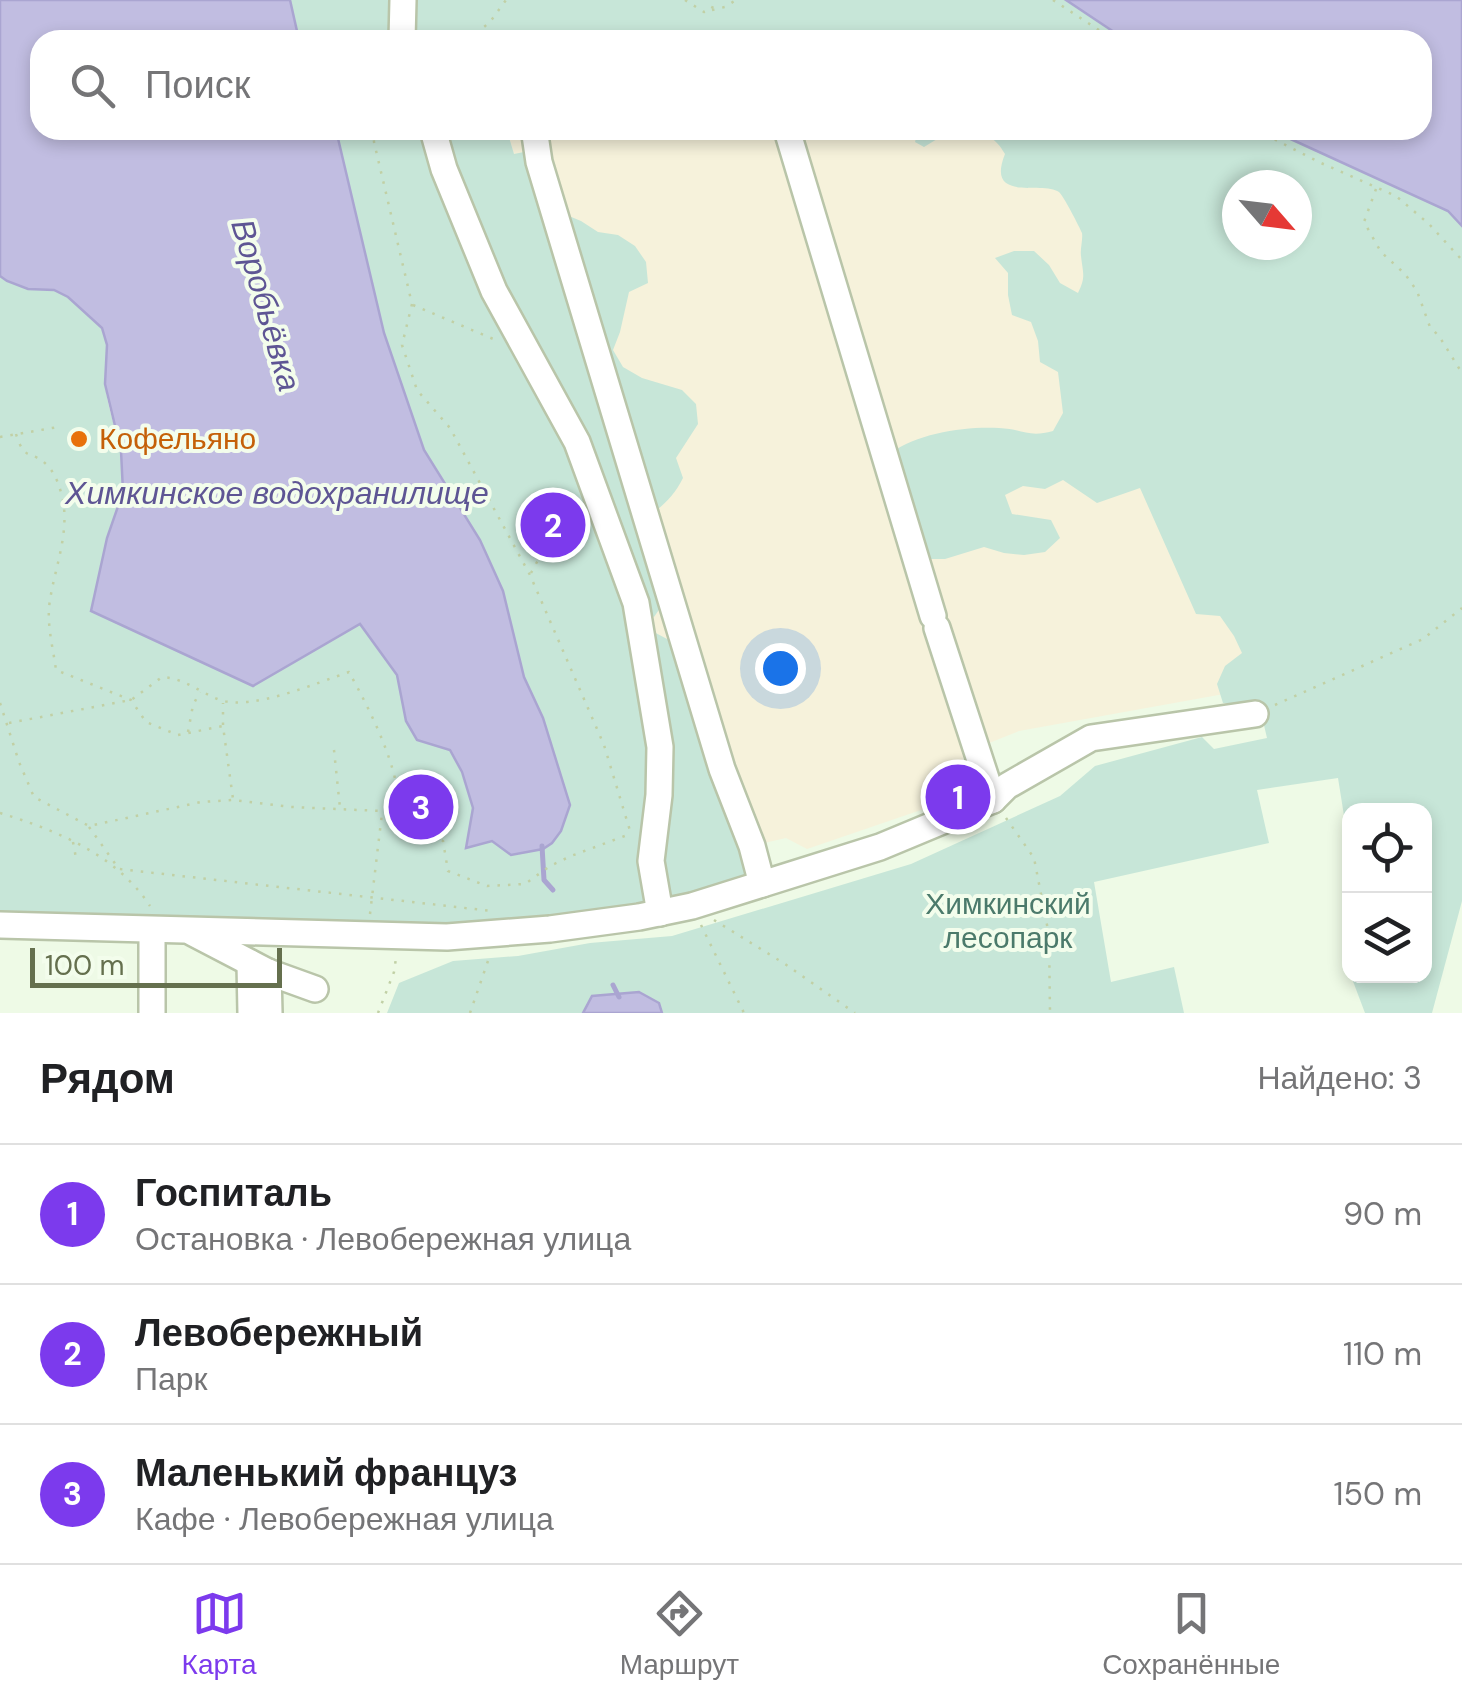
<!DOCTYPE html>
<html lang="ru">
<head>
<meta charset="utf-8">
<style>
	body { margin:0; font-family:"DM Sans",sans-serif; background:#f6f6f6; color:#202124 }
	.controls { position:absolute; right:30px; bottom:30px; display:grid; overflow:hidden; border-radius:20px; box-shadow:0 5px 15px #0003 }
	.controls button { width:90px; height:90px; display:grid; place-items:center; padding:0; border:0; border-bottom:2px solid #e0e0e0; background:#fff; color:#202124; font:50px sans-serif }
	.compass { position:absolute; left:1222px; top:170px; width:90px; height:90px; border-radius:50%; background:#fff; box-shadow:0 5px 15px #0003; rotate:118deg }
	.scale { position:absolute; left:30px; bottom:25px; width:252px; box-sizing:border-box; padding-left:10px; border:5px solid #65704e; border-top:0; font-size:28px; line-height:35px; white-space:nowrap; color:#65704e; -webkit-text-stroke:8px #f3fdec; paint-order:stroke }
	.you { position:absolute; left:780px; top:668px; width:35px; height:35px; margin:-25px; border:8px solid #fff; border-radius:50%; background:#1a73e8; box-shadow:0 0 0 15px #1a73e833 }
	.badge { display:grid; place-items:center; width:65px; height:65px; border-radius:50%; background:#7c3aed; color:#fff; font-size:32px; font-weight:700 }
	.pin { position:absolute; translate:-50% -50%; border:5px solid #fff; box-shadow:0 2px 10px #0006 }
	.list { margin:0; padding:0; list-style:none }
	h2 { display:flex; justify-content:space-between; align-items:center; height:130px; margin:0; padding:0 40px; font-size:42px }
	h2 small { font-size:32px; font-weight:400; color:#757577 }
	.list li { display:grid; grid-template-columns:65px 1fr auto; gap:30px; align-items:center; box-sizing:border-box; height:140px; padding:0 40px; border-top:2px solid #e0e0e0 }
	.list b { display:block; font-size:38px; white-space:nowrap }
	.list p { margin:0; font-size:32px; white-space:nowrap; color:#757577 }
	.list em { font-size:32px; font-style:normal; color:#757577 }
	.icon { flex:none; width:55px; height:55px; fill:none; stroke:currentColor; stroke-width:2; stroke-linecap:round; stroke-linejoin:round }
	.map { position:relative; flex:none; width:1462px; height:1013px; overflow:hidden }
	.search { position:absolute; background:#fff; box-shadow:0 5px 15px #0003; left:30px; right:30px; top:30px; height:110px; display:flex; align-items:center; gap:25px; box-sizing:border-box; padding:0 35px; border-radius:30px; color:#757577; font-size:38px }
	.sheet { height:550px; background:#fff }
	nav { display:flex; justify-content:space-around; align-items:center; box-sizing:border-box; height:140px; border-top:2px solid #e0e0e0; background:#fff; font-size:28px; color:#757577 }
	nav a { display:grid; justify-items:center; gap:5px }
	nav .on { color:#7c3aed }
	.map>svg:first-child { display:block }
	.medical { fill:#f6f2db }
	.green { fill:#c7e6d8; fill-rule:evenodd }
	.water { fill:#c1bde1; stroke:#aaa5d1; stroke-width:2.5 }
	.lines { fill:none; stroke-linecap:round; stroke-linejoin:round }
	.stream { stroke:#aaa5d1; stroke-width:5 }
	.minor-casing { stroke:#b9c5a9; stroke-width:30 }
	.path { stroke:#c1d0a5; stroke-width:2.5; stroke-dasharray:2.5 8; stroke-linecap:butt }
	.minor { stroke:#fff; stroke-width:25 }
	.food-dot { fill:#e8710a; stroke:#f3fdec; stroke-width:4 }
	.labels { text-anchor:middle; stroke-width:8; stroke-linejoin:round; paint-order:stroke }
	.food-label { font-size:30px; fill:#c56008; stroke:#f3fdec; text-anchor:start }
	.park-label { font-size:30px; fill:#4b7a6b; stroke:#f3fdec }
	.water-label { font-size:32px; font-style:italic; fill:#5e5594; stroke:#f3fdec }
</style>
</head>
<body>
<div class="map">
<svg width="1462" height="1013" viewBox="0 0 1462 1013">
	<rect width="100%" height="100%" fill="#eefae6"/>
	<polygon class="medical" points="517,130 1123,130 1237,245 1462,576 1224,694 1019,731 964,753 959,797 807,849 786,838 738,849 669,641 649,630 589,370 524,152 514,154 508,134"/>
	<g class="green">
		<polygon points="290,0 1066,0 1126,40 299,40"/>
		<path d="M 336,130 L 517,130 L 508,134 L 514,154 L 524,152 L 540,204 L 581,221 L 598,232 L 618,235 L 635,246 L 646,262 L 648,283 L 629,292 L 620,332 L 613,350 L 623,367 L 642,378 L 682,390 L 696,404 L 698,424 L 676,458 L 683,478 C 673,498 660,509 641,521 L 665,601 L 654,617 L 650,614 L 650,630 L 669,640 L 748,880 L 639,911 L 509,926 L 0,915 L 0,276 C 23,294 46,283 66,296 C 72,300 96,322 100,327 C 112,342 104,364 105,381 C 106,404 116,427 120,450 C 124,470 123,491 118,512 L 253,686 L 360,623 L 397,675 L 406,721 L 450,750 L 461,772 L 473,808 L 492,841 L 512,855 L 543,849 L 561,831 L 570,805 L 543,718 L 524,677 L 480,540 L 424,450 L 384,333 Z"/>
		<polygon points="918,130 967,130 963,133 942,136 924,147 915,142"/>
		<path d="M 968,130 L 1271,130 L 1448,211 L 1462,226 L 1462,901 L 1432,1013 L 1365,1013 L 1351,976 L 1424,976 L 1424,811 L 1350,811 L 1349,822 L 1345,822 L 1338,778 L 1257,790 L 1269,843 L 1094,882 L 1111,982 L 1174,967 L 1184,1013 L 387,1013 L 399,983 L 453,961 L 518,956 L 590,943 L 672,936 L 911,864 L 1060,796 L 1095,766 L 1202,737 L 1214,749 L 1267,738 L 1259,704 L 1244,706 L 1223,703 L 1217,684 L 1225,666 L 1242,653 L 1234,636 L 1220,616 L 1196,614 L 1140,488 L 1097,503 L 1063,480 L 1045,489 L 1023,486 L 1005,495 L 1012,514 L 1051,520 L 1060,538 L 1045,552 L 1024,555 L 1004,553 L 984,547 L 945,559 L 924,559 L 891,453 C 918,433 966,426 999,428 C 1023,429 1028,438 1053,431 L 1063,413 L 1058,372 L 1040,362 L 1038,341 L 1031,322 L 1012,315 L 1008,295 L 1008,273 L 995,258 L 1014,251 L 1034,251 L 1049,265 L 1060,283 L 1078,293 C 1086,276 1083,274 1081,256 C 1080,249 1083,240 1082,233 C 1080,228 1063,195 1059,192 C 1043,180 985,204 1005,154 C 996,138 986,133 968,130 ZM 1237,185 L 1297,185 L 1297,245 L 1237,245 Z"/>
	</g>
	<g class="water">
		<polygon points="0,0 290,0 299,40 40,40 40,130 336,130 384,333 424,450 480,540 503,591 524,677 543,718 570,805 561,831 552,843 543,849 511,855 492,841 466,848 473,808 462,772 450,750 417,740 406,721 397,675 360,624 253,686 91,611 107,538 123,492 121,451 105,384 107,345 102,328 68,297 54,290 28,289 7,281 0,276"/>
		<polygon points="1066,0 1462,0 1462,226 1448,211 1271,130 1422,130 1422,40 1126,40"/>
		<polygon points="639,992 659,1003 662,1013 583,1013 592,996"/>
	</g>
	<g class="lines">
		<g class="stream">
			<polyline points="542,846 544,880 553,890"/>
			<polyline points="613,985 619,997"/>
		</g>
		<defs>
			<g id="minor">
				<polyline points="402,40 403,0"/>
				<polyline points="433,130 444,169 494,291 577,442 636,603 660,747 659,795 651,861 660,913"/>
				<polyline points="536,130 535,135 539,162 722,769 752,846 762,884"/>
				<polyline points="787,130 933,616"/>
				<polyline points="937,628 993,800"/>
				<polyline points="0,925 447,937 550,929 639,917 692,906 880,847 993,800 1007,786 1091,738 1255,714"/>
				<polyline points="152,930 152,1013"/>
				<polyline points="193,933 268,972 315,989"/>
				<polyline points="250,963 251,1013"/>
				<polyline points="268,972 269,1013"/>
			</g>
		</defs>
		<use href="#minor" class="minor-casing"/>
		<g class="path">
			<polyline points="685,0 704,12 711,10 716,0"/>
			<polyline points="1053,0 1114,40"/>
			<polyline points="712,10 725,7 736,0"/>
			<polyline points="468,40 490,22 506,0"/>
			<polyline points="373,130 374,142 412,304 402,345 417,390 450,428 530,575 604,745 631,834"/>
			<polyline points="1256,130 1321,163 1396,196 1429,224 1462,260"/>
			<polyline points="1376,189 1364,222 1381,252 1405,274 1417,291 1430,327 1439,336 1462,373"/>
			<polyline points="413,305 498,341"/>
			<path d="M 16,434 C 25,463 31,449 47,465 C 56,474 60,488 63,500 C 69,535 55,567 50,600 C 46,623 53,647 56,670 L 131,700 L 146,722 L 178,735 L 223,726 L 233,799"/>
			<polyline points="0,437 58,427"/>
			<polyline points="531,573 572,497"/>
			<polyline points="0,703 19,762 34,797 89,826 201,802 233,800 291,807 382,811 443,841 448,871 487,886 525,884 550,866 571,856 630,834"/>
			<polyline points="1275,705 1423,639 1462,608"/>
			<path d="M 9,723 L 131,700 L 162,677 C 184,678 199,692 220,700 C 252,711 316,683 349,672 C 371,712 403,774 399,819"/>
			<polyline points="223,725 223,703"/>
			<polyline points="188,732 193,705 200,692"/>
			<polyline points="334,750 340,808"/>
			<path d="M 0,813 C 56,830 117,855 150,906"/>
			<polyline points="1006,818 1034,858 1049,935 1050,1013"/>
			<polyline points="89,827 119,869 492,911"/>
			<polyline points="73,842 76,858"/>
			<polyline points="370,914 382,813"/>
			<polyline points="714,920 785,964 855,1013"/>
			<polyline points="701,925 744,1013"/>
			<polyline points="378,1013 394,972 396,958"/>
			<polyline points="470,1013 489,958"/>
		</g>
		<use href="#minor" class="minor"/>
	</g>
	<circle class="food-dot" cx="79" cy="439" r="10"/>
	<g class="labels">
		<g class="food-label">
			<text x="99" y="449">Кофельяно</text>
		</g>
		<g class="park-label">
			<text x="1008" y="914">Химкинский<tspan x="1008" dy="34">лесопарк</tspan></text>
		</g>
		<g class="water-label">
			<text transform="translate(266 305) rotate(74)" y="11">Воробьёвка</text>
			<text x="277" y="504">Химкинское водохранилище</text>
		</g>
	</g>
</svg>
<div class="controls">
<button><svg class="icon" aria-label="locate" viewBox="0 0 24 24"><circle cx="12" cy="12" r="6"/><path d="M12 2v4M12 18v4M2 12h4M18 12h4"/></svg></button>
<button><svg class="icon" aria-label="layers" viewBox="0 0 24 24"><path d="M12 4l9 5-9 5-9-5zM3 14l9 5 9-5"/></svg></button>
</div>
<svg class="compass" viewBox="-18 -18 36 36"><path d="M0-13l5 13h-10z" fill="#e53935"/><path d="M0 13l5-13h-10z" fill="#757577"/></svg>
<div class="scale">100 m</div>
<div class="you"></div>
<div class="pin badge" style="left:958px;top:797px">1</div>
<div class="pin badge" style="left:553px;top:525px">2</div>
<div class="pin badge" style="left:421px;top:807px">3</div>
<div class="search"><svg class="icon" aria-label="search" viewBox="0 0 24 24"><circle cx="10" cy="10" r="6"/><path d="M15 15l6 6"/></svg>Поиск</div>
</div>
<section class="sheet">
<h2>Рядом<small>Найдено: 3</small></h2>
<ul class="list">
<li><span class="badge">1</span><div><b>Госпиталь</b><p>Остановка · Левобережная улица</p></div><em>90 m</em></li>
<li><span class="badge">2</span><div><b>Левобережный</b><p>Парк</p></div><em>110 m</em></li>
<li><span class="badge">3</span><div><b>Маленький француз</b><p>Кафе · Левобережная улица</p></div><em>150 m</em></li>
</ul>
</section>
<nav>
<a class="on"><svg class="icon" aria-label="map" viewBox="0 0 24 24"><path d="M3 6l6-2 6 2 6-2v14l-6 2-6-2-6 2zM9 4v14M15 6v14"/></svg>Карта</a>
<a><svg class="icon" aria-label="directions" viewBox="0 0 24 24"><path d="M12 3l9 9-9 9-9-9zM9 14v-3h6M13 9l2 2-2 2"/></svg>Маршрут</a>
<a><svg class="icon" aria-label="saved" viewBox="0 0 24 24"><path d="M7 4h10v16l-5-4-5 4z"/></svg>Сохранённые</a>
</nav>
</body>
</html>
